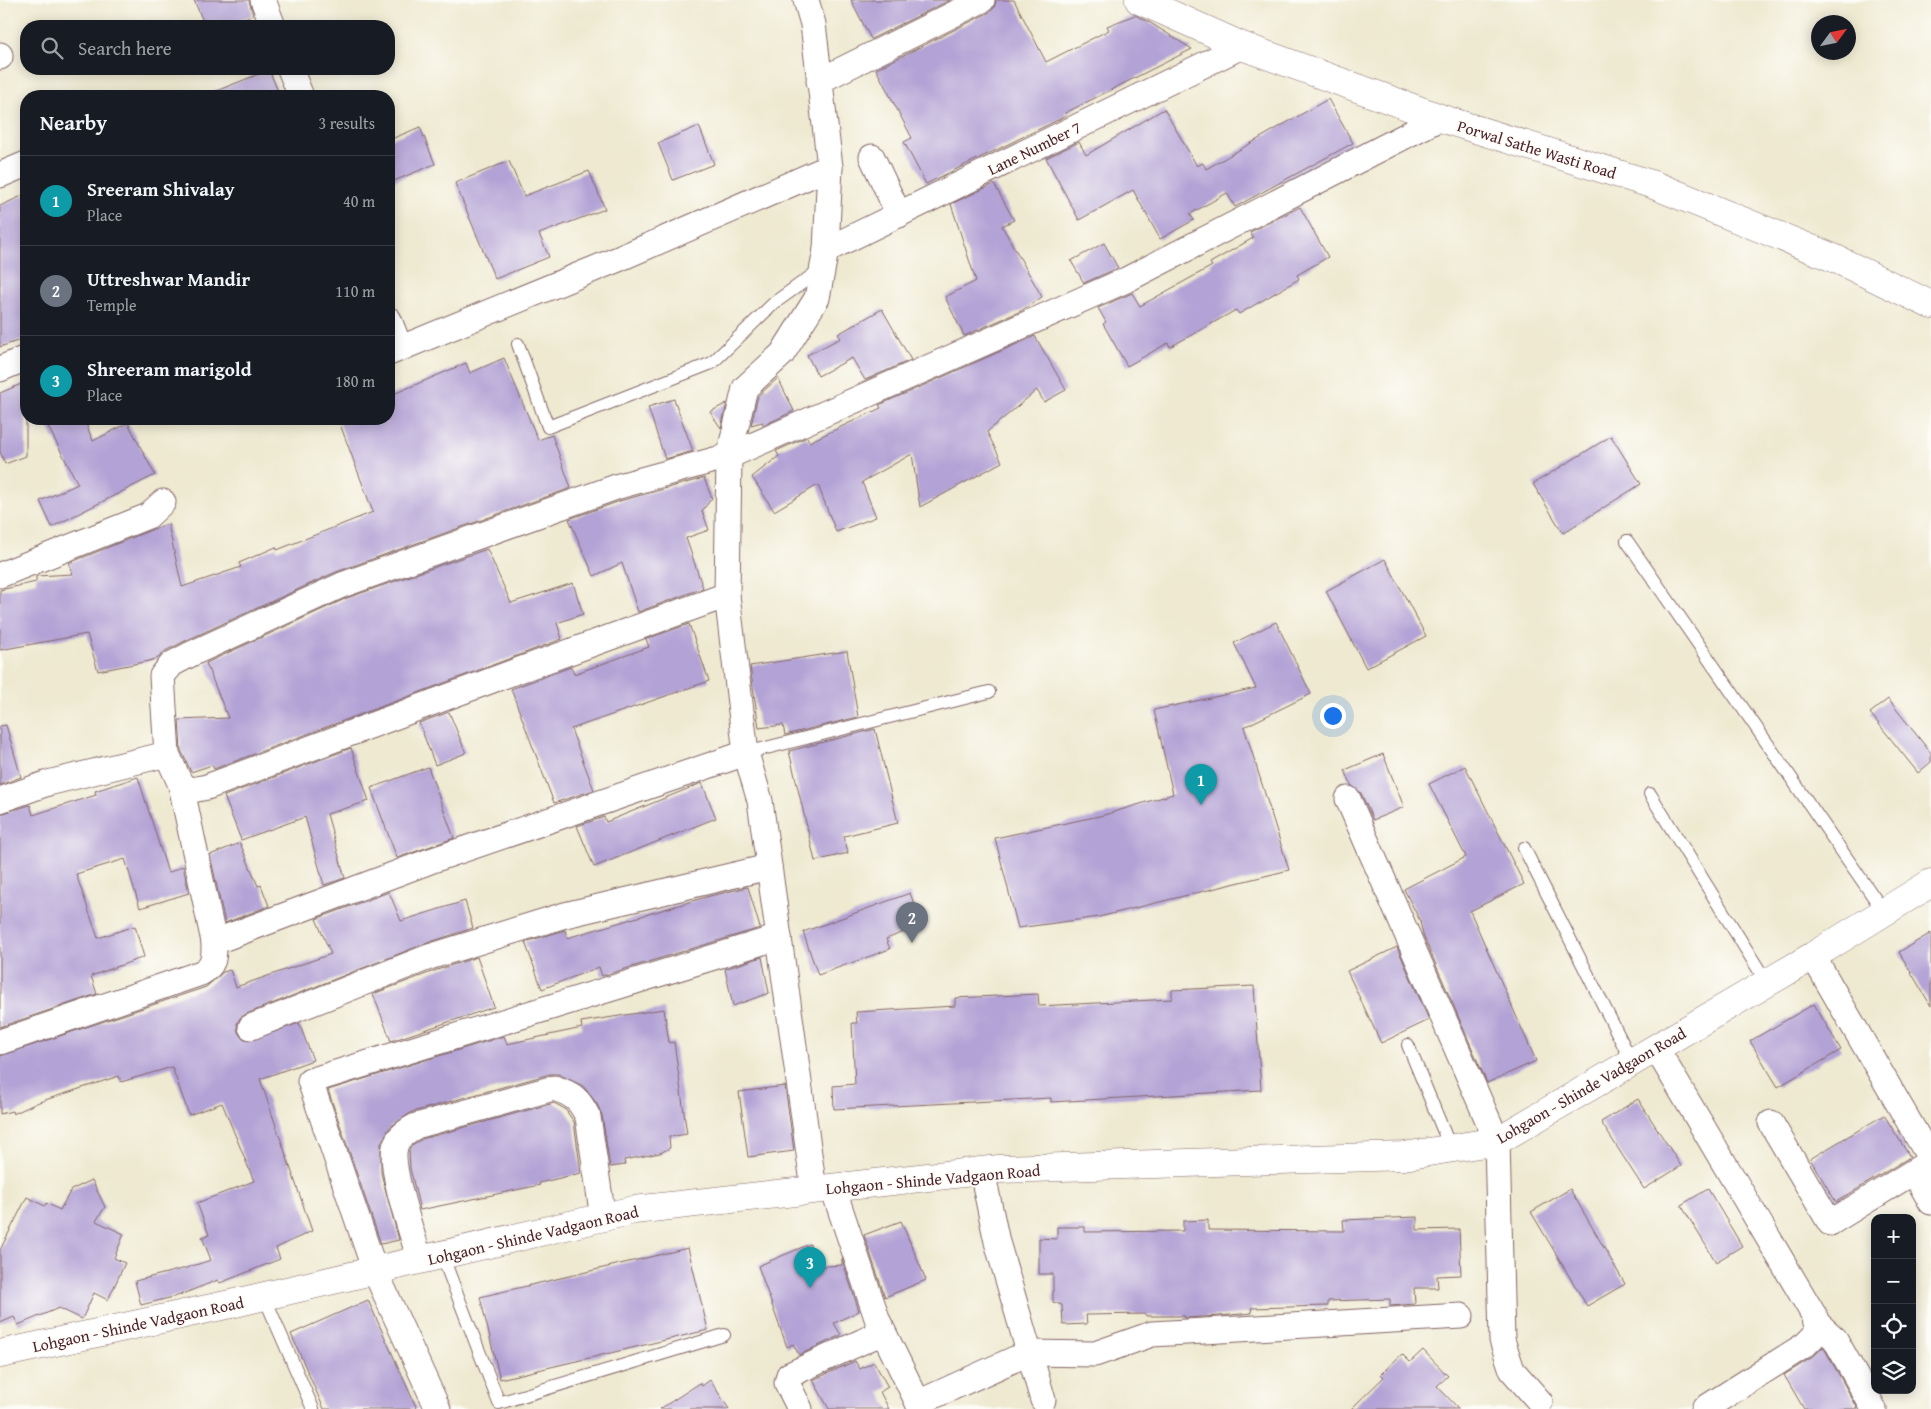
<!DOCTYPE html>
<html lang="en">
<head>
<meta charset="utf-8">
<style>
	body { margin:0; font-family:"Gentium Book Plus",serif; background:#242831; color:#f1f3f6 }
	.controls { position:absolute; right:15px; bottom:15px; display:grid; overflow:hidden; border-radius:10px; box-shadow:0 2px 12px #0003 }
	.controls button { width:45px; height:45px; display:grid; place-items:center; padding:0; border:0; border-bottom:1px solid #363941; background:#171b24; color:#f1f3f6; font:25px sans-serif }
	.compass { position:absolute; left:1811px; top:15px; width:45px; height:45px; border-radius:50%; background:#171b24; box-shadow:0 2px 12px #0003; rotate:57deg }
	.you { position:absolute; left:1332px; top:715px; width:18px; height:18px; margin:-12px; border:4px solid #fff; border-radius:50%; background:#1a73e8; box-shadow:0 0 0 8px #1a73e833 }
	.badge { display:grid; place-items:center; width:32px; height:32px; border-radius:50%; background:#d690ce; color:#fff; font-size:16px; font-weight:700 }
	.pin { position:absolute; translate:-50% -41px; filter:drop-shadow(0 1px 2px #0008) }
	.pin::after { content:''; position:absolute; top:26px; width:18px; height:15px; background:inherit; clip-path:polygon(0 0,100% 0,50% 100%) }
	.list { margin:0; padding:0; list-style:none }
	h2 { display:flex; justify-content:space-between; align-items:center; height:65px; margin:0; padding:0 20px; font-size:21px }
	h2 small { font-size:16px; font-weight:400; color:#9ea1a6 }
	.list li { display:grid; grid-template-columns:32px 1fr auto; gap:15px; align-items:center; box-sizing:border-box; height:90px; padding:0 20px; border-top:1px solid #363941 }
	.list b { display:block; font-size:19px; white-space:nowrap }
	.list p { margin:0; font-size:16px; white-space:nowrap; color:#9ea1a6 }
	.list em { font-size:16px; font-style:normal; color:#9ea1a6 }
	.icon { flex:none; width:28px; height:28px; fill:none; stroke:currentColor; stroke-width:2; stroke-linecap:round; stroke-linejoin:round }
	.map { position:relative; flex:none; width:1931px; height:1409px; overflow:hidden }
	.search { position:absolute; background:#171b24; box-shadow:0 2px 12px #0003; left:20px; top:20px; width:375px; height:55px; display:flex; align-items:center; gap:12px; box-sizing:border-box; padding:0 18px; border-radius:20px; color:#9ea1a6; font-size:19px }
	.panel { position:absolute; background:#171b24; box-shadow:0 2px 12px #0003; left:20px; top:90px; width:375px; height:335px; border-radius:20px }
	.map>svg:first-child { display:block }
	.building { fill:#b3a2d5 }
	.lines { fill:none; stroke-linecap:round; stroke-linejoin:round }
	.service-casing { stroke:#836665; stroke-width:14 }
	.minor-casing { stroke:#836665; stroke-width:27 }
	.tertiary-casing { stroke:#836665; stroke-width:29 }
	.service { stroke:#fff; stroke-width:12 }
	.minor { stroke:#fff; stroke-width:25 }
	.tertiary { stroke:#fff; stroke-width:28 }
	.labels { text-anchor:middle; stroke-width:4; stroke-linejoin:round; paint-order:stroke }
	.street-label { font-size:16px; fill:#4a1f2b; stroke:#fdfcf7 }
</style>
</head>
<body>
<div class="map">
<svg width="1931" height="1409" viewBox="0 0 1931 1409">
	<rect width="100%" height="100%" fill="#fdfcf7"/>
	<filter id="ink" filterUnits="userSpaceOnUse"><feTurbulence type="fractalNoise" baseFrequency=".02" numOctaves="2"/><feDisplacementMap in="SourceGraphic" scale="10" xChannelSelector="R" yChannelSelector="G"/><feConvolveMatrix kernelMatrix="1 2 1 2 8 2 1 2 1" color-interpolation-filters="sRGB"/></filter>
	<filter id="wash" filterUnits="userSpaceOnUse"><feTurbulence type="fractalNoise" baseFrequency=".0096" numOctaves="4" result="noise"/><feDisplacementMap in="SourceGraphic" scale="20" xChannelSelector="R" yChannelSelector="G"/><feGaussianBlur stdDeviation="1.12" result="paint"/><feColorMatrix in="noise" values="0 0 0 0 0 0 0 0 0 0 0 0 0 0 0 0 0 1.4 0 .05"/><feComposite in="paint" operator="in"/></filter>
	<g filter="url(#wash)">
		<rect width="100%" height="100%" fill="#eee9d0"/>
		<g id="blocks">
			<g class="building">
				<polygon points="194,0 249,0 253,15 223,26 205,26"/>
				<polygon points="851,0 950,0 871,39"/>
				<polygon points="996,0 1014,0 1046,62 1109,30 1107,26 1135,15 1149,22 1192,49 1065,113 1066,116 926,184 904,142 912,138 876,69 988,13 994,8"/>
				<polygon points="269,70 280,96 206,96 206,95"/>
				<polygon points="1328,99 1353,143 1235,207 1227,193 1190,214 1194,220 1160,239 1133,190 1079,220 1046,158 1079,142 1086,155 1164,109 1197,166 1203,163 1206,169"/>
				<polygon points="699,126 714,164 673,180 658,143"/>
				<polygon points="420,127 435,164 389,183 389,140"/>
				<polygon points="509,161 524,196 589,171 605,209 539,234 549,257 495,279 455,183"/>
				<polygon points="994,184 1014,220 1002,226 1042,297 1021,311 964,336 945,297 976,281 951,204"/>
				<polygon points="26,194 26,338 0,347 0,206"/>
				<polygon points="1300,207 1328,257 1297,275 1299,279 1239,314 1236,310 1170,347 1168,343 1127,366 1103,324 1106,322 1098,308 1132,293 1140,306 1212,266 1210,263 1253,238 1250,232"/>
				<polygon points="1104,243 1118,268 1084,283 1071,261"/>
				<polygon points="882,309 911,360 865,380 852,358 818,376 807,355 841,338 838,334"/>
				<polygon points="1035,336 1066,390 1044,402 1037,390 987,432 1002,462 920,507 912,454 862,482 876,517 836,532 818,485 774,511 752,477 779,456 776,451 807,437 809,442 881,408 879,405"/>
				<polygon points="504,358 538,440 552,435 571,488 336,572 185,641 165,651 158,658 149,661 98,671 87,634 0,650 0,590 36,582 36,576 73,574 69,563 156,528 168,524 182,587 241,567 239,563 276,547 277,550 373,512 338,419 389,419 389,396 466,363 470,373"/>
				<polygon points="778,378 794,411 764,425 762,422 751,425 758,396"/>
				<polygon points="26,382 26,456 5,464 0,452 0,393"/>
				<polygon points="674,399 693,451 665,459 648,407"/>
				<polygon points="727,403 721,428 710,412"/>
				<polygon points="44,419 84,419 93,441 128,423 155,475 52,527 40,501 78,484"/>
				<polygon points="1611,436 1641,484 1563,533 1533,484"/>
				<polygon points="704,478 712,498 702,511 709,530 686,538 703,588 638,612 622,563 594,576 569,519 623,500"/>
				<polygon points="487,549 511,603 573,583 583,614 557,623 562,639 214,769 212,765 191,772 181,750 179,720 228,718 206,663 347,598"/>
				<polygon points="1385,559 1426,636 1366,668 1326,591"/>
				<polygon points="1276,622 1311,694 1244,727 1289,870 1099,917 1018,928 995,838 1104,815 1173,794 1154,710 1256,688 1234,643"/>
				<polygon points="689,624 709,681 571,729 594,790 554,803 511,689 571,667 574,674 649,647 646,639"/>
				<polygon points="847,651 858,717 785,735 783,725 759,728 750,666"/>
				<polygon points="1888,699 1931,753 1931,762 1918,773 1870,713"/>
				<polygon points="449,712 466,753 435,765 419,723"/>
				<polygon points="6,725 21,777 0,785 0,726"/>
				<polygon points="875,729 898,823 844,836 848,853 815,861 789,751"/>
				<polygon points="351,748 369,801 327,814 345,878 324,885 305,817 241,840 224,796"/>
				<polygon points="1383,754 1404,807 1373,820 1361,793 1351,785 1345,770"/>
				<polygon points="1465,766 1524,884 1470,911 1536,1061 1487,1083 1423,935 1420,921 1404,889 1466,857 1429,784"/>
				<polygon points="428,767 454,838 397,858 371,788"/>
				<polygon points="138,777 168,873 183,866 189,893 140,908 125,859 76,874 98,938 135,926 144,957 91,976 97,994 0,1027 0,814 30,805 33,815 96,795 95,791"/>
				<polygon points="702,783 716,818 594,867 577,826 604,817 606,822"/>
				<polygon points="240,843 258,886 261,885 269,906 225,923 210,855"/>
				<polygon points="748,887 760,928 602,976 599,967 542,989 525,942 565,930 567,938 706,897"/>
				<polygon points="389,892 401,921 465,901 473,928 424,944 246,1014 240,1018 237,1024 238,1032 242,1038 249,1041 299,1023 313,1060 260,1079 312,1231 276,1248 280,1259 220,1283 218,1280 177,1296 141,1305 135,1281 186,1268 211,1260 202,1237 209,1235 197,1203 254,1181 222,1103 189,1115 172,1067 121,1082 119,1076 39,1102 13,1114 12,1111 0,1114 0,1056 206,987 223,972 230,970 236,987 331,954 316,919"/>
				<polygon points="910,893 922,925 886,939 890,949 818,975 803,932"/>
				<polygon points="1931,933 1931,1006 1899,952"/>
				<polygon points="1397,947 1429,1020 1381,1043 1347,971"/>
				<polygon points="477,957 494,1007 391,1041 373,994 434,971"/>
				<polygon points="762,957 769,993 733,1006 725,969"/>
				<polygon points="1254,986 1261,1090 1051,1102 1051,1098 834,1109 833,1086 855,1084 852,1023 857,1023 856,1012 955,1006 955,998 1038,994 1039,1006 1172,999 1172,990"/>
				<polygon points="1814,1004 1841,1050 1778,1087 1750,1041"/>
				<polygon points="664,1009 669,1043 674,1042 687,1134 669,1137 670,1148 660,1153 624,1160 625,1165 610,1167 602,1115 597,1104 583,1086 558,1074 550,1074 412,1112 390,1127 381,1143 381,1173 399,1240 381,1244 328,1090 504,1036 507,1044 582,1028 581,1022"/>
				<polygon points="785,1086 794,1151 748,1157 739,1092"/>
				<polygon points="1638,1099 1681,1166 1644,1189 1601,1122"/>
				<polygon points="554,1103 565,1109 574,1122 581,1173 539,1183 540,1185 420,1210 410,1168 409,1150 412,1145 422,1139"/>
				<polygon points="1884,1115 1910,1157 1836,1202 1810,1159"/>
				<polygon points="92,1180 105,1207 96,1221 124,1234 114,1258 125,1263 108,1300 94,1293 82,1319 59,1308 18,1325 14,1317 0,1323 0,1250 27,1197 45,1206 46,1203 60,1210 71,1190"/>
				<polygon points="1570,1189 1625,1284 1587,1306 1531,1212"/>
				<polygon points="1708,1189 1742,1246 1716,1262 1681,1205"/>
				<polygon points="1417,1217 1417,1230 1459,1229 1461,1275 1437,1276 1438,1288 1414,1288 1415,1304 1390,1306 1390,1299 1328,1301 1328,1306 1251,1308 1252,1313 1219,1316 1185,1318 1185,1316 1146,1316 1146,1314 1086,1315 1087,1324 1063,1325 1062,1305 1053,1302 1053,1274 1039,1274 1039,1238 1057,1239 1057,1227 1085,1227 1085,1232 1183,1231 1183,1221 1208,1220 1208,1230 1344,1231 1343,1220"/>
				<polygon points="901,1221 926,1280 885,1297 864,1235"/>
				<polygon points="810,1244 813,1267 842,1265 842,1259 859,1311 834,1323 841,1335 799,1355 793,1344 787,1347 758,1266"/>
				<polygon points="688,1248 708,1330 500,1379 480,1297"/>
				<polygon points="368,1300 417,1409 324,1409 291,1334"/>
				<polygon points="1823,1347 1824,1348 1858,1409 1804,1409 1784,1375 1813,1357"/>
				<polygon points="1423,1350 1448,1376 1437,1386 1459,1409 1351,1409 1384,1377 1381,1374 1402,1354 1410,1362"/>
				<polygon points="855,1361 860,1369 874,1362 888,1387 880,1392 889,1409 829,1409 813,1380"/>
				<polygon points="710,1380 729,1409 660,1409 700,1383 702,1386"/>
			</g>
		</g>
	</g>
	<g filter="url(#ink)">
		<use href="#blocks" fill-opacity="0" stroke="#836665" stroke-width="1"/>
		<g class="lines">
			<defs>
				<g id="service">
					<polyline points="518,344 548,427 712,363 774,303 820,270"/>
					<polyline points="1627,541 1884,912"/>
					<polyline points="746,753 989,692"/>
					<polyline points="1650,794 1767,983"/>
					<polyline points="1524,848 1632,1062"/>
					<polyline points="1408,1045 1451,1149"/>
					<polyline points="442,1255 499,1403 724,1335"/>
					<polyline points="264,1296 313,1409"/>
				</g>
				<g id="minor">
					<polyline points="263,0 273,26"/>
					<polyline points="806,0 813,24 830,167 826,250 817,298 782,354 745,388 729,456 727,595 746,753 760,801 814,1190"/>
					<polyline points="0,55 0,57"/>
					<polyline points="290,69 301,96"/>
					<polyline points="819,81 982,0"/>
					<polyline points="872,157 899,215"/>
					<polyline points="0,175 26,164"/>
					<polyline points="826,250 1242,46"/>
					<polyline points="389,320 400,348"/>
					<polyline points="389,353 616,260 830,167"/>
					<polyline points="0,369 26,358"/>
					<polyline points="0,575 148,516 163,502"/>
					<polyline points="167,754 181,785 192,790 207,787 514,672 727,595"/>
					<polyline points="181,785 214,942"/>
					<polyline points="1348,799 1497,1141 1502,1340 1512,1370 1540,1402"/>
					<polyline points="0,800 48,783 167,754 162,676 172,664 191,654 342,585 619,486 729,456 1126,280 1440,118"/>
					<polyline points="1813,956 1931,1160"/>
					<polyline points="251,1027 429,957 565,915 769,867"/>
					<path d="M 0,1042 L 201,973 C 215,965 214,957 214,942 L 430,861 L 746,753"/>
					<polyline points="1656,1048 1815,1317 1818,1332 1805,1345 1704,1409"/>
					<polyline points="1771,1123 1830,1223 1931,1161"/>
					<polyline points="982,1171 997,1242 1043,1400"/>
					<polyline points="1914,1172 1931,1202"/>
					<polyline points="833,1188 878,1321 921,1409"/>
					<path d="M 420,1260 C 413,1236 389,1169 395,1147 C 397,1137 407,1131 416,1126 L 554,1088 C 573,1094 579,1099 588,1117 L 603,1218"/>
					<polyline points="1816,1322 1835,1339 1874,1409"/>
					<polyline points="918,1403 1028,1353 1095,1354 1152,1334 1461,1316"/>
					<polyline points="438,1409 375,1271 310,1081 779,937"/>
					<polyline points="800,1409 787,1383 789,1375 883,1332"/>
				</g>
				<g id="tertiary">
					<polyline points="1139,0 1242,46 1440,118 1654,185 1836,259 1931,305"/>
					<polyline points="0,1354 235,1303 634,1210 999,1169 1404,1156 1497,1141 1813,956 1931,883"/>
				</g>
			</defs>
			<use href="#service" class="service-casing"/>
			<use href="#minor" class="minor-casing"/>
			<use href="#tertiary" class="tertiary-casing"/>
			<use href="#service" class="service"/>
			<use href="#minor" class="minor"/>
			<use href="#tertiary" class="tertiary"/>
		</g>
	</g>
	<g class="labels">
		<g class="street-label">
			<text transform="translate(1034 148) rotate(-26)" y="6">Lane Number 7</text>
			<text transform="translate(1537 149) rotate(17)" y="6">Porwal Sathe Wasti Road</text>
			<text transform="translate(1591 1085) rotate(-30)" y="6">Lohgaon - Shinde Vadgaon Road</text>
			<text transform="translate(933 1179) rotate(-5)" y="6">Lohgaon - Shinde Vadgaon Road</text>
			<text transform="translate(533 1235) rotate(-13)" y="6">Lohgaon - Shinde Vadgaon Road</text>
			<text transform="translate(138 1324) rotate(-12)" y="6">Lohgaon - Shinde Vadgaon Road</text>
		</g>
	</g>
</svg>
<div class="controls">
<button>+</button>
<button>−</button>
<button><svg class="icon" aria-label="locate" viewBox="0 0 24 24"><circle cx="12" cy="12" r="6"/><path d="M12 2v4M12 18v4M2 12h4M18 12h4"/></svg></button>
<button><svg class="icon" aria-label="layers" viewBox="0 0 24 24"><path d="M12 4l9 5-9 5-9-5zM3 14l9 5 9-5"/></svg></button>
</div>
<svg class="compass" viewBox="-18 -18 36 36"><path d="M0-13l5 13h-10z" fill="#e53935"/><path d="M0 13l5-13h-10z" fill="#9ea1a6"/></svg>
<div class="you"></div>
<div class="pin badge" style="left:1201px;top:805px;background:#0f9aa8">1</div>
<div class="pin badge" style="left:912px;top:943px;background:#6b7280">2</div>
<div class="pin badge" style="left:810px;top:1288px;background:#0f9aa8">3</div>
<div class="search"><svg class="icon" aria-label="search" viewBox="0 0 24 24"><circle cx="10" cy="10" r="6"/><path d="M15 15l6 6"/></svg>Search here</div>
<section class="panel">
<h2>Nearby<small>3 results</small></h2>
<ul class="list">
<li><span class="badge" style="background:#0f9aa8">1</span><div><b>Sreeram Shivalay</b><p>Place</p></div><em>40 m</em></li>
<li><span class="badge" style="background:#6b7280">2</span><div><b>Uttreshwar Mandir</b><p>Temple</p></div><em>110 m</em></li>
<li><span class="badge" style="background:#0f9aa8">3</span><div><b>Shreeram marigold</b><p>Place</p></div><em>180 m</em></li>
</ul>
</section>
</div>
</body>
</html>
